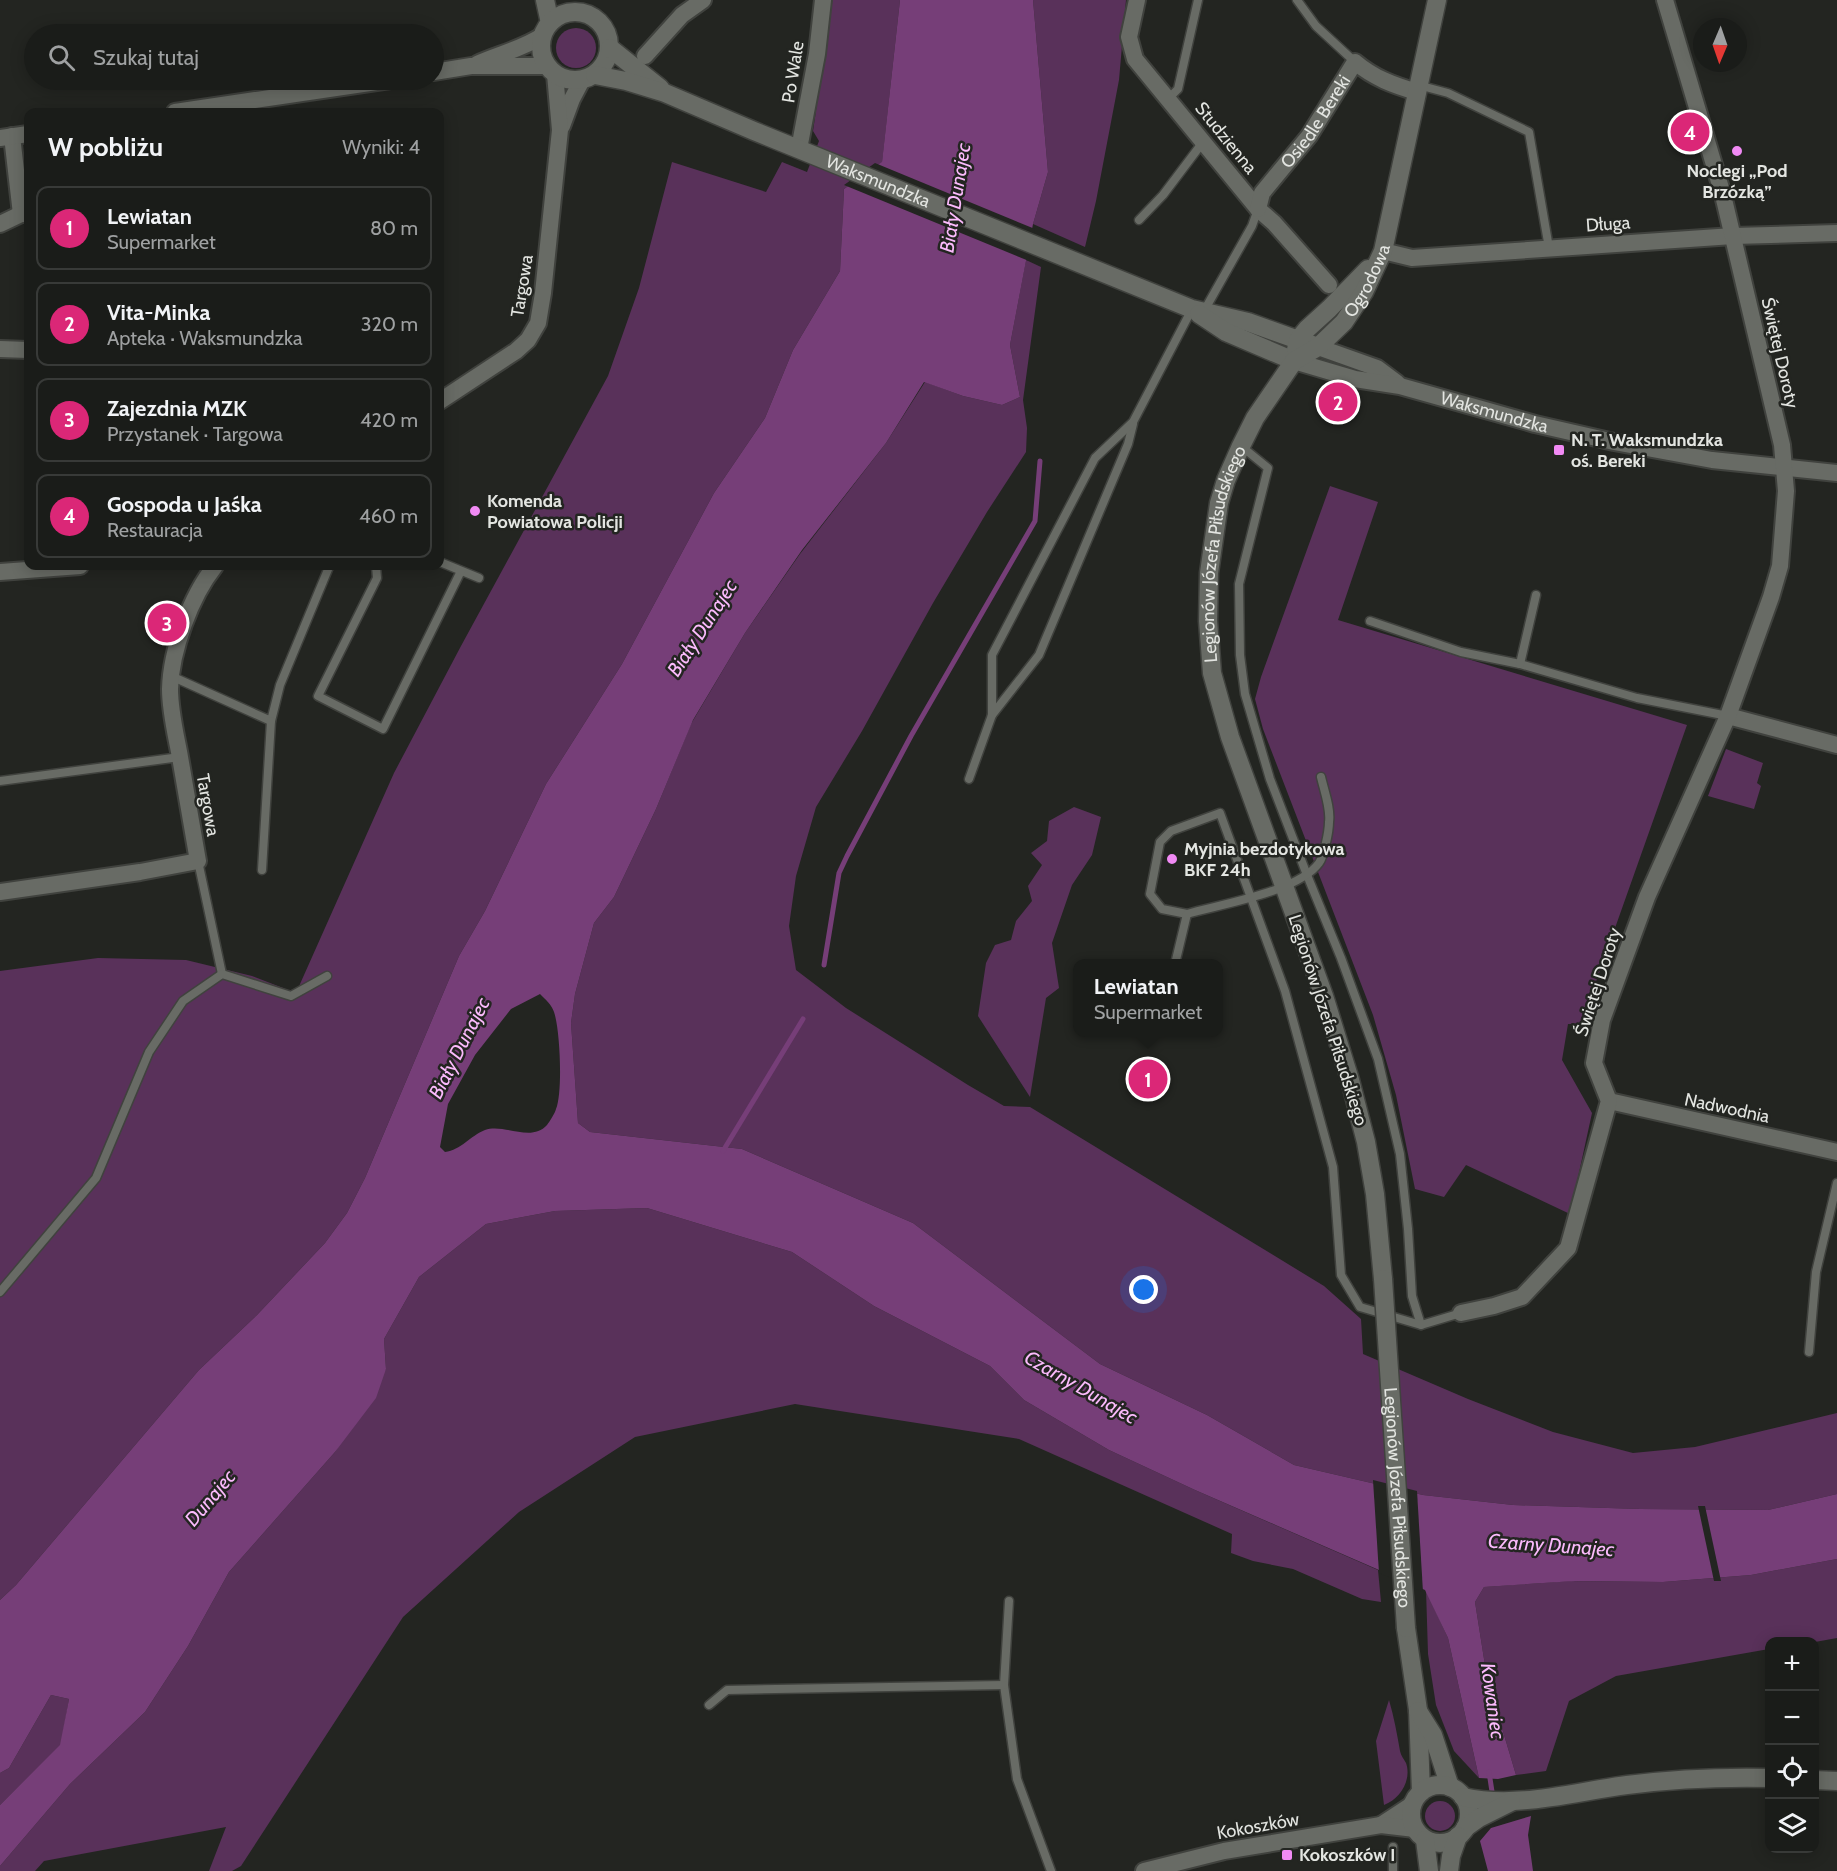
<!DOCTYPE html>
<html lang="pl">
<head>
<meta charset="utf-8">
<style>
	body { margin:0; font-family:Cabin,sans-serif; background:#232522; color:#f1f3f6 }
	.controls { position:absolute; right:18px; bottom:18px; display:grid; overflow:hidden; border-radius:12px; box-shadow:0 3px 15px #0003 }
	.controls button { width:54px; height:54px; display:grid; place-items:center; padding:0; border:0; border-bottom:2px solid #383a38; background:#1a1c19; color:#f1f3f6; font:30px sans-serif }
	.compass { position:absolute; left:1693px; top:18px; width:54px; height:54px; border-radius:50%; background:#1a1c19; box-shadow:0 3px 15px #0003; rotate:182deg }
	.you { position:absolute; left:1144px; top:1290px; width:21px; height:21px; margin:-15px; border:4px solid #fff; border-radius:50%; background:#1a73e8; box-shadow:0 0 0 9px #1a73e833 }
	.badge { display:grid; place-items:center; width:39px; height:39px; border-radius:50%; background:#db2777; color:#fff; font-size:20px; font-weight:700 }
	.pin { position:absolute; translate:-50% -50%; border:3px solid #fff; box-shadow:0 2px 6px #0006 }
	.popup { position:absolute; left:1073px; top:959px; width:150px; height:78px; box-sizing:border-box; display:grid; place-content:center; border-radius:12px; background:#1a1c19; filter:drop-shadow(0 2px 4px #0005); font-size:20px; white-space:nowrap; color:#9fa1a2 }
	.popup b { font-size:22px; color:#f1f3f6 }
	.popup::after { content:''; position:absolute; left:50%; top:100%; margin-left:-12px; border:12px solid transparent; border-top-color:#1a1c19 }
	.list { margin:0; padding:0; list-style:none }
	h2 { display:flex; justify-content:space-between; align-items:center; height:78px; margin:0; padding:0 24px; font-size:26px }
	h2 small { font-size:20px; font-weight:400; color:#9fa1a2 }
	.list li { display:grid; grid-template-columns:39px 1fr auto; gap:18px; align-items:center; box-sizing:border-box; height:84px; margin:0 12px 12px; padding:0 12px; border:2px solid #383a38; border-radius:12px }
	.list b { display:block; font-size:22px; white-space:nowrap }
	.list p { margin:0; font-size:20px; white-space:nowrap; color:#9fa1a2 }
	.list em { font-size:20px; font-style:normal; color:#9fa1a2 }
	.icon { flex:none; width:33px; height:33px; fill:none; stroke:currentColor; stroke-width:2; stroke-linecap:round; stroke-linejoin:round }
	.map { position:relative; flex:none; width:1837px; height:1871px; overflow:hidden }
	.search { position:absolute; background:#1a1c19; box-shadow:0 3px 15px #0003; left:24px; top:24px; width:420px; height:66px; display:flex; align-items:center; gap:15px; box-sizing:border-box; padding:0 21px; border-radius:33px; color:#9fa1a2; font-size:22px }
	.panel { position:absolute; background:#1a1c19; box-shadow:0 3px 15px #0003; left:24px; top:108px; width:420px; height:462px; border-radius:12px }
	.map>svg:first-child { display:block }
	.green { fill:#59315a }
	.water { fill:#763e78; fill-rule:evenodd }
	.pier { fill:#232521 }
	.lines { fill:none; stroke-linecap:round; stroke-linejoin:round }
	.stream { stroke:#763e78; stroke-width:5 }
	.service-casing { stroke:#40423e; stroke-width:11 }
	.minor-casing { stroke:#40423e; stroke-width:20 }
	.tertiary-casing { stroke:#40423e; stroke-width:21 }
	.service { stroke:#686b65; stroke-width:8 }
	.minor { stroke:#686b65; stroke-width:16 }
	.tertiary { stroke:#686b65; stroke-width:18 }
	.tertiary-bridge-casing { stroke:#40423e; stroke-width:21; stroke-linecap:butt }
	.tertiary-bridge { stroke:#686b65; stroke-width:18 }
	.poi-dot { fill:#f18af4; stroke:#232521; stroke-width:2 }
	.labels { text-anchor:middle; stroke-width:5; stroke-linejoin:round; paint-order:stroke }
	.street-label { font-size:18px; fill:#e3e5e1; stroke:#232521 }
	.poi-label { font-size:18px; font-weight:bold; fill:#e3e5e1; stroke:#232521; text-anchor:start }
	.water-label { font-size:20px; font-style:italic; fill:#fbbafc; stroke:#232521 }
</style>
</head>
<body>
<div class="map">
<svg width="1837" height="1871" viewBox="0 0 1837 1871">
	<rect width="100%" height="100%" fill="#232521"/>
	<g class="green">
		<polygon points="832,0 900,0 882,163 844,189 840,271 793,350 765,418 714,493 622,664 546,784 485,911 459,956 365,1178 347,1213 325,1243 257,1315 199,1370 16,1585 0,1600 0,971 98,958 186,960 252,976 296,993 394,773 461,646 608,376 639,288 672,162 766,192 782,162 807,172 819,141 813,131"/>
		<polygon points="1033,0 1126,0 1119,80 1096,201 1085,247 1033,224 1048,172"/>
		<circle cx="576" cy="48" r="20"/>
		<polygon points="1026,260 1041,267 1023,400 1027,428 1026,452 987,512 933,603 862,731 816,807 796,876 789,926 796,970 846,1008 968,1085 1004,1106 1030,1107 1324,1286 1361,1319 1363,1354 1468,1399 1553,1432 1633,1453 1695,1447 1837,1413 1837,1494 1768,1510 1639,1509 1513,1505 1423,1495 1294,1465 1207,1415 1100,1364 913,1223 742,1149 590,1132 578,1123 571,1023 575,994 594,923 614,897 656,809 691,724 745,633 800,554 886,443 925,382 963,396 1002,405 1020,397 1010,345"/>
		<polygon points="1330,486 1378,502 1338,620 1687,725 1581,1024 1568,1024 1562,1060 1592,1113 1570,1214 1466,1165 1444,1197 1415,1189 1396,1095 1373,1015 1263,729 1255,699 1261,677"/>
		<polygon points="1726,749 1763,763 1757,783 1761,786 1754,809 1708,796"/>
		<polygon points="1074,807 1101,817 1092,855 1072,885 1052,943 1059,988 1046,998 1030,1097 978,1016 986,963 995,945 1011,940 1016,921 1032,901 1028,886 1042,865 1031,853 1047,841 1049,821"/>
		<polygon points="647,1208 792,1252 874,1306 990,1366 1024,1400 1109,1450 1195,1490 1378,1570 1381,1602 1362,1599 1293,1569 1253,1561 1231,1553 1232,1534 1019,1439 795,1404 635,1437 519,1512 403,1617 241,1866 232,1871 209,1871 226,1827 44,1861 35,1871 0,1871 0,1866 70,1784 145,1712 188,1646 229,1572 335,1452 386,1369 384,1339 419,1277 486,1224 555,1211"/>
		<polygon points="1837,1559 1837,1638 1815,1642 1770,1642 1769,1649 1616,1676 1569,1701 1546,1771 1516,1775 1487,1678 1475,1602 1484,1587 1571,1581 1663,1582 1751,1575"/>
		<polygon points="1426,1590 1448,1638 1479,1778 1454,1751 1436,1705 1428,1654"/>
		<polygon points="51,1695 69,1699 61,1745 0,1805 0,1773 9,1768"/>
		<path d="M 1389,1700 C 1394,1717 1397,1734 1400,1751 C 1401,1756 1404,1759 1406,1763 C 1412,1780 1400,1799 1384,1805 L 1376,1741 Z"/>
		<circle cx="1440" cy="1816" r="15"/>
	</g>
	<g class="water">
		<path d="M 900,0 L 1033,0 L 1048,172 L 1033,224 L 1010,345 L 1020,397 L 1002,405 L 963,396 L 924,382 L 886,443 L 802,550 L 745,633 L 693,720 L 656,809 L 614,897 L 594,923 L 575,994 L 571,1023 L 578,1123 L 590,1132 L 742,1149 L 913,1223 L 1100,1364 L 1207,1415 L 1294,1465 L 1423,1495 L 1513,1505 L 1639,1509 L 1768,1510 L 1837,1494 L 1837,1559 L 1751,1575 L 1663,1582 L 1575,1581 L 1484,1587 L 1475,1602 L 1487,1678 L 1516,1775 L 1498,1779 L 1479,1778 L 1448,1638 L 1425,1590 L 1195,1490 L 1109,1450 L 1024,1400 L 990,1366 L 874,1306 L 792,1252 L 647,1208 L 555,1211 L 486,1224 L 419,1277 L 384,1339 L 386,1369 L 376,1398 L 335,1452 L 229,1572 L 188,1646 L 145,1712 L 70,1784 L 0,1866 L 0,1805 L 60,1745 L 69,1699 L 51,1695 L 9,1768 L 0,1773 L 0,1600 L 16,1585 L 199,1370 L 257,1315 L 325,1243 L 347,1213 L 365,1178 L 459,956 L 485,911 L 546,784 L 622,664 L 714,493 L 765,418 L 793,350 L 840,271 L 844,189 L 882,162 ZM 540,994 C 545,999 552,1005 554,1012 C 560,1029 563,1092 556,1109 C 555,1113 550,1121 547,1125 C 531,1143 504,1123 485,1130 C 470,1136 461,1150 445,1152 L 440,1147 L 448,1104 L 475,1055 L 511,1009 Z"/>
		<polygon points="1531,1816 1528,1835 1533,1871 1488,1871 1480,1841 1491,1828"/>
	</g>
	<g class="pier">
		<polygon points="875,163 1035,229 1029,261 844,185"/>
		<polygon points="1373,1480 1417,1491 1423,1592 1379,1573"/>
		<polygon points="1698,1506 1705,1506 1721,1581 1714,1581"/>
	</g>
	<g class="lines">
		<g class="stream">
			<polyline points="824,965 839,873 847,856 911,736 1035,521 1040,461"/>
			<polyline points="723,1151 803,1019"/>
			<polyline points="1489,1772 1493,1798"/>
		</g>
		<defs>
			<g id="service">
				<polyline points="1297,0 1316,26 1355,62"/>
				<polyline points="1418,85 1448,93 1529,132 1549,248"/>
				<polyline points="1169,98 1178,89 1198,0"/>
				<polyline points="1139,220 1163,195 1203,142"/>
				<polyline points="1204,311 1252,226 1258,209"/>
				<polyline points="1241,446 1268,468 1239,584 1240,655 1245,694 1270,779 1307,875 1341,958 1378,1059 1400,1154 1408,1229 1412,1296 1421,1325"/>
				<polyline points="440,562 479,578"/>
				<polyline points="376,566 377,578 318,696 383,729 461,571"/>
				<polyline points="1370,621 1461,652 1520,664 1637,698 1728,716"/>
				<polyline points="1520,664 1536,595"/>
				<polyline points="171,676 271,721 280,685 329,567"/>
				<polyline points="992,715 1039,655 1128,444 1133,424"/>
				<polyline points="969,779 992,715 992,655 1095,458 1133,422 1192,309"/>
				<polyline points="0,781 180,757"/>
				<polyline points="198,861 222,974"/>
				<polyline points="262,870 271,721"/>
				<polyline points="1187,914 1162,909 1150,894 1160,842 1171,831 1220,813 1285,991 1333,1167 1341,1275 1360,1307 1421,1325 1461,1313"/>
				<path d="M 1175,964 L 1187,914 C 1221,904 1298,892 1319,863 C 1324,856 1329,831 1329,822 C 1331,809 1324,790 1321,777"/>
				<polyline points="0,1292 96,1178 149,1052 183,1001 222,974 291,996 327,976"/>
				<polyline points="1809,1352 1816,1272 1837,1183"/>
				<polyline points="1009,1601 1004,1685 1017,1779 1051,1871"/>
				<polyline points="709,1705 727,1690 1004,1685"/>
				<polyline points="1393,1847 1393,1871"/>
			</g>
			<g id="minor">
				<polyline points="1137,0 1129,37 1135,59 1258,209 1274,223 1329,285"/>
				<polyline points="645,56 682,15 703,0"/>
				<path d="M 477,64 C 499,54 522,49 542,36"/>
				<polyline points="434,72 471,66 547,66"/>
				<polyline points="175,112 390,80"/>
				<polyline points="562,126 572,99 582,80"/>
				<polyline points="12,136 21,214"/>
				<polyline points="0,138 28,134"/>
				<polyline points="799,149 817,54 823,0"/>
				<path id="s1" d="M 1258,209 L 1262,193 L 1309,136 L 1355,62 C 1374,78 1393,85 1417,92"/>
				<polyline points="0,224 21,214 28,214"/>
				<polyline points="1383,251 1412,258 1733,236 1837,233"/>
				<polyline points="1318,347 1377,368 1397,383"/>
				<polyline points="0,349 28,350"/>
				<path id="s2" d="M 1294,361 L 1355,379 L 1400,386 L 1535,424 L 1614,442 L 1712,460 L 1837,473"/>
				<polyline points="440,401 516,351 528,340 538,323 543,293 560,130 555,74"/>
				<polyline points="0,572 80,566"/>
				<polyline points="1728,716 1837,745"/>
				<path d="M 0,892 L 140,872 L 198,861 C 192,826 186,791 180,757 C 176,735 170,712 170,689 C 171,650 191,596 215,566"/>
				<polyline points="1609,1101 1837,1152"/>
				<polyline points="1461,1313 1494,1306 1522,1297 1568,1248 1609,1101 1594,1063 1602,1020 1647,897 1728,716 1771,597 1780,566 1786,491 1782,445 1723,195 1665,0"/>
				<polyline points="1381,1825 1413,1804"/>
				<polyline points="1144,1871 1224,1851 1381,1825 1415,1829"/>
			</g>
			<g id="tertiary">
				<polyline points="545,0 550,23"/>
				<circle cx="575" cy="46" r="34"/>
				<polyline points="610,48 660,88"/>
				<path id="s3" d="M 595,75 L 626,81 L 665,93 L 754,131 L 1192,309 L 1248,322 L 1318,347"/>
				<polyline points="1199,314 1226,332 1294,361"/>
				<polyline points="1296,350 1298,340 1307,329 1329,309 1368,269"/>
				<path id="s4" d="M 1383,1279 L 1375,1194 L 1366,1142 L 1350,1080 L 1324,996 L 1230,737 L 1212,673 L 1208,621 L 1209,573 L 1219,503 L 1226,480 L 1241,446 L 1255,418 L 1294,361 L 1318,347 L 1344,322 L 1364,292 L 1383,251 L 1437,0"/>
				<polyline points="1406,1628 1418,1710 1421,1792"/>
				<polyline points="1418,1711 1433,1735 1450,1787"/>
				<polyline points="1814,1780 1837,1781"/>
				<circle cx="1440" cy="1814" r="29"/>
				<path d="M 1463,1797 C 1517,1809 1573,1792 1627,1785 C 1674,1779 1722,1777 1770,1778"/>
				<polyline points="1465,1828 1479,1818 1511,1802"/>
				<polyline points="1425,1840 1429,1871"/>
				<polyline points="1449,1871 1451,1856 1458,1836"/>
			</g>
		</defs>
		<use href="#service" class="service-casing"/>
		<use href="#minor" class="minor-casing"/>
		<use href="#tertiary" class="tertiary-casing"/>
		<use href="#service" class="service"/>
		<use href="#minor" class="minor"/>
		<use href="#tertiary" class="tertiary"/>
		<defs>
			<g id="tertiary-bridge">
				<path id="s5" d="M 1383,1279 L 1406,1628"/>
			</g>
		</defs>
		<use href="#tertiary-bridge" class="tertiary-bridge-casing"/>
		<use href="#tertiary-bridge" class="tertiary-bridge"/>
	</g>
	<g class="poi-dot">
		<circle cx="1737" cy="151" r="6"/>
		<rect x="1553" y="444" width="12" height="12" rx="3"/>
		<circle cx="475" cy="511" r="6"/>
		<circle cx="1172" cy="859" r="6"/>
		<rect x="1281" y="1849" width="12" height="12" rx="3"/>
	</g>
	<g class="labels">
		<g class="street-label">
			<text transform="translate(793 72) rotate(-81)" y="6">Po Wale</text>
			<text dy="6" stroke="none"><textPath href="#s1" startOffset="106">Osiedle Bereki</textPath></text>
			<text transform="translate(1226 138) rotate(51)" y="6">Studzienna</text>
			<text dy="6" stroke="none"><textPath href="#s3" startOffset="303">Waksmundzka</textPath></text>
			<text transform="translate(1608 224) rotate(-4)" y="6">Długa</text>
			<text transform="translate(522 286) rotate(-81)" y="6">Targowa</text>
			<text dy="6" stroke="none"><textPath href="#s4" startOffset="1076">Ogrodowa</textPath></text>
			<text transform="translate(1780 353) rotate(77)" y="6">Świętej Doroty</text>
			<text dy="6" stroke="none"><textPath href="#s2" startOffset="207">Waksmundzka</textPath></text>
			<text dy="6" stroke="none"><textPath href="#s4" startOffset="753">Legionów Józefa Piłsudskiego</textPath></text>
			<text transform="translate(208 805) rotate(80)" y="6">Targowa</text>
			<text transform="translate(1598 982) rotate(-72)" y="6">Świętej Doroty</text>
			<text transform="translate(1328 1020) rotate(72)" y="6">Legionów Józefa Piłsudskiego</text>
			<text transform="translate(1727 1108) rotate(12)" y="6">Nadwodnia</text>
			<text dy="6" stroke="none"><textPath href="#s5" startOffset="219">Legionów Józefa Piłsudskiego</textPath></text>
			<text transform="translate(1258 1826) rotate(-10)" y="6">Kokoszków</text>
		</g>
		<g class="poi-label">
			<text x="1737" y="177" text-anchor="middle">Noclegi „Pod<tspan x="1737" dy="21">Brzózką”</tspan></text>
			<text x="1571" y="446">N. T. Waksmundzka<tspan x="1571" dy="21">oś. Bereki</tspan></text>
			<text x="487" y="507">Komenda<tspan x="487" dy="21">Powiatowa Policji</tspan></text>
			<text x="1184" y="855">Myjnia bezdotykowa<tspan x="1184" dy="21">BKF 24h</tspan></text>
			<text x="1299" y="1861">Kokoszków I</text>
		</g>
		<g class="water-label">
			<text transform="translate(955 198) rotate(-81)" y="7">Biały Dunajec</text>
			<text transform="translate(702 628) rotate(-57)" y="7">Biały Dunajec</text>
			<text transform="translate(459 1048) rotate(-63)" y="7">Biały Dunajec</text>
			<text transform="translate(1081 1387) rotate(30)" y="7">Czarny Dunajec</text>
			<text transform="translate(210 1498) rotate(-50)" y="7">Dunajec</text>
			<text transform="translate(1551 1545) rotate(4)" y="7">Czarny Dunajec</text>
			<text transform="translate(1493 1701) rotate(82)" y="7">Kowaniec</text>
		</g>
	</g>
</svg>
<div class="controls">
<button>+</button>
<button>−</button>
<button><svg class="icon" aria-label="locate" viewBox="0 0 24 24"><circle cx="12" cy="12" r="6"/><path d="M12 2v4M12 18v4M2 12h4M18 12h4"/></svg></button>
<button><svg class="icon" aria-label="layers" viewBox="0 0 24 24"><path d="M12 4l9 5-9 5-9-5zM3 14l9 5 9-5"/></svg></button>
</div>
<svg class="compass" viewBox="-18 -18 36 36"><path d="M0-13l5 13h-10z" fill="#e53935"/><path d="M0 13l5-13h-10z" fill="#9fa1a2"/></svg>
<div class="you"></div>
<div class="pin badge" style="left:1148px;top:1079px">1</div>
<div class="popup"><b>Lewiatan</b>Supermarket</div>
<div class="pin badge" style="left:1338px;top:402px">2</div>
<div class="pin badge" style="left:167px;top:623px">3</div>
<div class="pin badge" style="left:1690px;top:132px">4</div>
<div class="search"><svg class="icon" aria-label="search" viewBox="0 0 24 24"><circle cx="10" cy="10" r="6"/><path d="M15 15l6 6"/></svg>Szukaj tutaj</div>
<section class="panel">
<h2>W pobliżu<small>Wyniki: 4</small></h2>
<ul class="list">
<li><span class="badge">1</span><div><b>Lewiatan</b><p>Supermarket</p></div><em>80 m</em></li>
<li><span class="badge">2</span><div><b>Vita-Minka</b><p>Apteka · Waksmundzka</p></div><em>320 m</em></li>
<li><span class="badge">3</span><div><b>Zajezdnia MZK</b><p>Przystanek · Targowa</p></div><em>420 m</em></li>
<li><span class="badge">4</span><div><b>Gospoda u Jaśka</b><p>Restauracja</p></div><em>460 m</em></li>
</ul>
</section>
</div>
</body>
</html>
